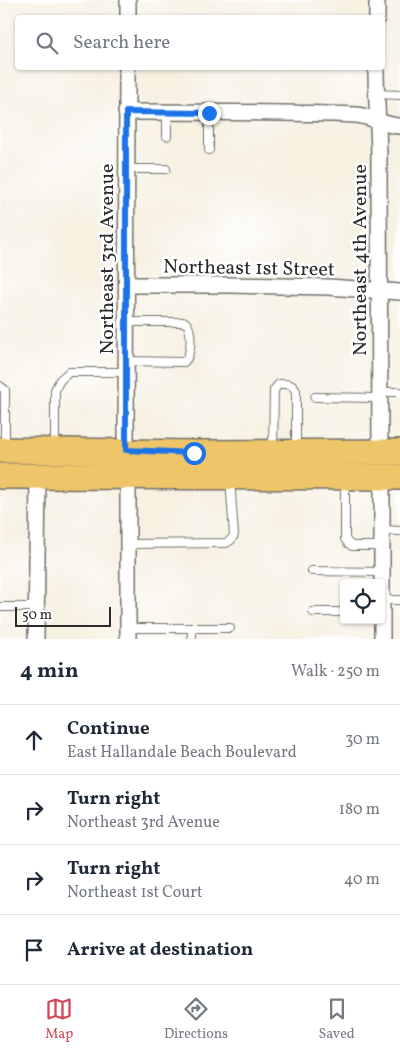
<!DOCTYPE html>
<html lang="en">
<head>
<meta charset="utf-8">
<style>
	body { margin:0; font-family:Vollkorn,serif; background:#f6f6f7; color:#1f2937 }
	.controls { position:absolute; right:15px; bottom:15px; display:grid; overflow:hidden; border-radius:5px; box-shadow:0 1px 4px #0004 }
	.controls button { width:45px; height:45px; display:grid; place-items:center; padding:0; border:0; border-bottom:1px solid #e0e1e3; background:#fff; color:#1f2937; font:25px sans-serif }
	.scale { position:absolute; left:15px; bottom:12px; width:96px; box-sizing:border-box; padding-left:5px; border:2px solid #2b2b2b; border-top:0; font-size:14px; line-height:18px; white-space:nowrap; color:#2b2b2b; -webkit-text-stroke:4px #fff; paint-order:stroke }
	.stop { position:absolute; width:15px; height:15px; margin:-11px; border:4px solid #1a73e8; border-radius:50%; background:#fff }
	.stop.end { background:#1a73e8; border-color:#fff; box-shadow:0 1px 5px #0008 }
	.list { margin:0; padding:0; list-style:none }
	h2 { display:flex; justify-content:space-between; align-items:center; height:65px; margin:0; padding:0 20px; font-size:21px }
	h2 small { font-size:16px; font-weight:400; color:#747a83 }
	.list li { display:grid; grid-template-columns:32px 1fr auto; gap:15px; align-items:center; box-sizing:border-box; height:70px; padding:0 20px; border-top:1px solid #e0e1e3 }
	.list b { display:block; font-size:19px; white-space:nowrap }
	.list p { margin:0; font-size:16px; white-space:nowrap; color:#747a83 }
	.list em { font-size:16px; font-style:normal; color:#747a83 }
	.icon { flex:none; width:28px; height:28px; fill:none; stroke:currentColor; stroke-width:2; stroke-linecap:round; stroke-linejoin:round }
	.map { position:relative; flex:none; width:400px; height:639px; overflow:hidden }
	.search { position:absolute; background:#fff; box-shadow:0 1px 4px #0004; left:15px; right:15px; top:15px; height:55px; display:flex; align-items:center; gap:12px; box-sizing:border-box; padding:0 18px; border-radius:5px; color:#747a83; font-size:19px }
	.sheet { height:345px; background:#fff }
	nav { display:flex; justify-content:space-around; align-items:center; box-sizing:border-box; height:70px; border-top:1px solid #e0e1e3; background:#fff; font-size:14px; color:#747a83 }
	nav a { display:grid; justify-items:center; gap:2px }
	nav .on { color:#d1495b }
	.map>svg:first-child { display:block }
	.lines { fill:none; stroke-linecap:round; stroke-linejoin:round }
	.service-casing { stroke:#72706b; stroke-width:10 }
	.minor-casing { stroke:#72706b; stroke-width:18 }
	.primary-casing { stroke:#72706b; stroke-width:28 }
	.service { stroke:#fff; stroke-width:8 }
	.minor { stroke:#fff; stroke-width:15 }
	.primary { stroke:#eec569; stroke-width:25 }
	.route { stroke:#1a73e8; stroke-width:6 }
	.labels { text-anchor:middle; stroke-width:5; stroke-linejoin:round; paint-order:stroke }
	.street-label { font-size:20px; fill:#2b2b2b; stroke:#fff }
</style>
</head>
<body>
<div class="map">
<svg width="400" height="639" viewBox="0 0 400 639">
	<rect width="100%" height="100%" fill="#fff"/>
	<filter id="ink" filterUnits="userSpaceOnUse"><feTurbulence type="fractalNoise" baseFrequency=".02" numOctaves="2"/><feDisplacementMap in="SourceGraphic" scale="10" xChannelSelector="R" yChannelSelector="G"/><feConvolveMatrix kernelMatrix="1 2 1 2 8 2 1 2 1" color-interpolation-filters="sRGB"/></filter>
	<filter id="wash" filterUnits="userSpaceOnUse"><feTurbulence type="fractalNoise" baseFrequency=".0096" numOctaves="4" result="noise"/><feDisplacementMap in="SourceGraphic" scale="20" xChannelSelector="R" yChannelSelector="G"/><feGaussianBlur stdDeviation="1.12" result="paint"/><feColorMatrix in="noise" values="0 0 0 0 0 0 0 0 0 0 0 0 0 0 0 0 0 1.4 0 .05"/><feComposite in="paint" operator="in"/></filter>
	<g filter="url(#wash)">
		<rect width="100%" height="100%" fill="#f7f1e2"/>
	</g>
	<g filter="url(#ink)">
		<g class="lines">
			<defs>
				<g id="service">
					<polyline points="376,94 400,95"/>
					<polyline points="167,136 167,112"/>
					<polyline points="209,150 209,113"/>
					<polyline points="126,169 166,169"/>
					<path d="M 126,322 L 185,322 C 193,329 192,355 184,362 L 126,361"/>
					<polyline points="0,386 5,390 5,448"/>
					<polyline points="380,392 400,392"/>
					<polyline points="315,397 380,398"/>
					<polyline points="55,448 55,390 60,380 69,372 126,372"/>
					<path d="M 273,448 L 274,390 L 279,384 C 287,384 292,383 296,391 L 296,450"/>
					<polyline points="345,479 345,539 348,543 352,546 382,546"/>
					<polyline points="382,530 400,531"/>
					<polyline points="128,544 226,543 231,540 234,535 230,479"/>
					<polyline points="312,571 382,572"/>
					<polyline points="382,600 400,600"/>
					<polyline points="0,607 36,607"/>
					<polyline points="313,612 344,612"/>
					<polyline points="128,628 192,628 192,639"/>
					<polyline points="192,628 230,628"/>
				</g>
				<g id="minor">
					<polyline points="128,18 128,0"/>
					<polyline points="377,18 377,0"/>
					<path d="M 376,68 C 376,99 379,131 379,162 C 380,259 380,355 380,451"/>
					<path d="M 126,112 C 203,112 279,112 356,115 C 371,116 385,126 400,126"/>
					<polyline points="127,285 230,285 328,287 400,292"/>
					<polyline points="126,451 127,68"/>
					<polyline points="36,639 38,477"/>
					<polyline points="128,639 128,478"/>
					<polyline points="382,639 382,477"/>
				</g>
				<g id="primary">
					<polyline points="0,450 194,453 400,452"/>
					<polyline points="0,476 400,477"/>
				</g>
			</defs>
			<use href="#service" class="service-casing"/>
			<use href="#minor" class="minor-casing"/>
			<use href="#primary" class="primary-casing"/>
			<use href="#service" class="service"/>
			<use href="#minor" class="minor"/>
			<use href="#primary" class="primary"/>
		</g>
	</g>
	<g class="lines" filter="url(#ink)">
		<polyline class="route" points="194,453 126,450 126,112 209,113"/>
	</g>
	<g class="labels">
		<g class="street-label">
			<text transform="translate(106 259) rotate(-90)" y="7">Northeast 3rd Avenue</text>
			<text transform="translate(359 260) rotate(-90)" y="7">Northeast 4th Avenue</text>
			<text transform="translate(249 267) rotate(1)" y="7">Northeast 1st Street</text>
		</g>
	</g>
</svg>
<div class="controls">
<button><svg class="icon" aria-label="locate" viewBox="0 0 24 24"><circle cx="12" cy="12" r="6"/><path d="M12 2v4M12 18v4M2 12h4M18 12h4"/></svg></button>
</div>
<div class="scale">50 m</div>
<div class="stop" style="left:194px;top:453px"></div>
<div class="stop end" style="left:209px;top:113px"></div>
<div class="search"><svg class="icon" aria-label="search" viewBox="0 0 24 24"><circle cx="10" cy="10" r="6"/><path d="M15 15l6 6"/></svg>Search here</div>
</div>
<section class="sheet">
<h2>4 min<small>Walk · 250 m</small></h2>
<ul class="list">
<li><svg class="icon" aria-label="ahead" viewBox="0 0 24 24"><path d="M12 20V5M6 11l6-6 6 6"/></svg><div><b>Continue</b><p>East Hallandale Beach Boulevard</p></div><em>30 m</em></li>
<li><svg class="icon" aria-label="right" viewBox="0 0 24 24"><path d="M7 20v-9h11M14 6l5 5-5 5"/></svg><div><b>Turn right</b><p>Northeast 3rd Avenue</p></div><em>180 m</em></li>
<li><svg class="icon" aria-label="right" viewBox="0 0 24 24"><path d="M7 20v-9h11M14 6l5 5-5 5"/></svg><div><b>Turn right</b><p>Northeast 1st Court</p></div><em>40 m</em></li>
<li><svg class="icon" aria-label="arrive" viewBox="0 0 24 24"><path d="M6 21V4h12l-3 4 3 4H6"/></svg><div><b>Arrive at destination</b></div></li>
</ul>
</section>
<nav>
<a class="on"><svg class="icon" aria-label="map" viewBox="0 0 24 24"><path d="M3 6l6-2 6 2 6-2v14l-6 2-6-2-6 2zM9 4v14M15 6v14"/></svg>Map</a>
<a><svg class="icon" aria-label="directions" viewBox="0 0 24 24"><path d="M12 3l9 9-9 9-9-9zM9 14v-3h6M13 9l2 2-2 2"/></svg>Directions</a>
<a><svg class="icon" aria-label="saved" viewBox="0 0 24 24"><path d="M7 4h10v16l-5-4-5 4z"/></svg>Saved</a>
</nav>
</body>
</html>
